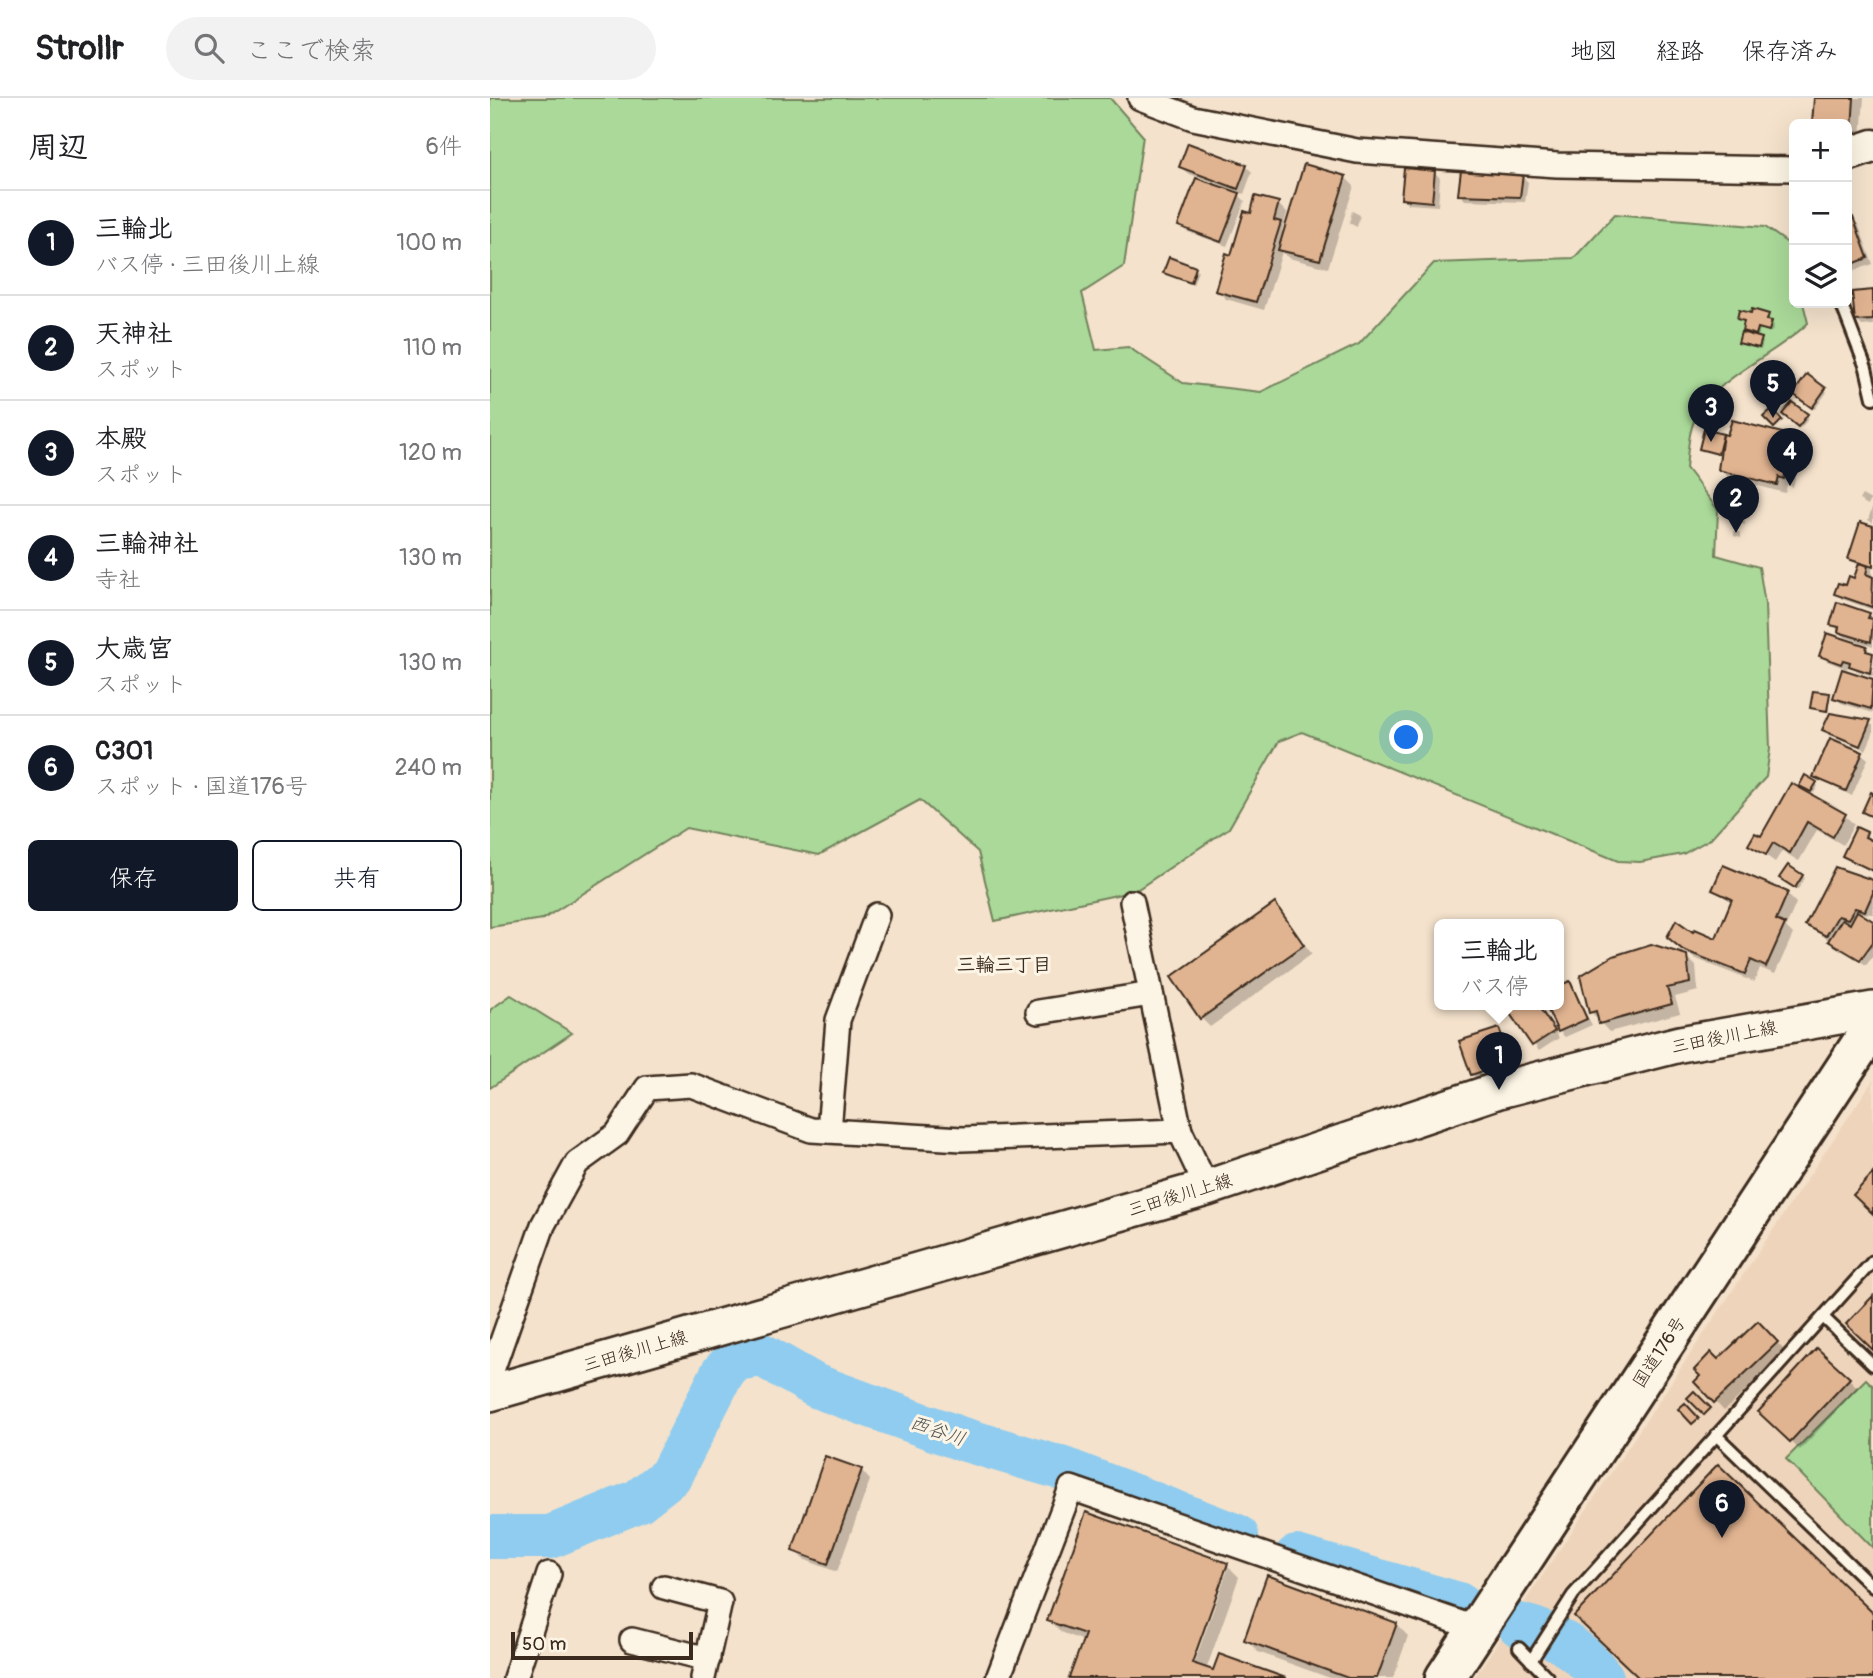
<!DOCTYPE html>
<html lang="ja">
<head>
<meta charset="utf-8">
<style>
	body { margin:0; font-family:Pangolin,"Klee One",sans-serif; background:#f2f2f2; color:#202124 }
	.controls { position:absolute; right:21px; top:21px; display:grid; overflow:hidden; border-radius:10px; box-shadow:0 7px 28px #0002 }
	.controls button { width:63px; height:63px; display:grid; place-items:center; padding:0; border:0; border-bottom:2px solid #e0e0e0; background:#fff; color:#202124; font:35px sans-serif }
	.scale { position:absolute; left:21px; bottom:18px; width:182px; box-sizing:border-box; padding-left:7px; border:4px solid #3b2a1e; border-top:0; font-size:19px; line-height:24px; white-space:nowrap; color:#3b2a1e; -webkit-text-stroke:5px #fcf5e5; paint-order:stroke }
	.you { position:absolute; left:917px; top:640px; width:24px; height:24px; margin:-18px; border:5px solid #fff; border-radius:50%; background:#1a73e8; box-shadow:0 0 0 10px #1a73e833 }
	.badge { display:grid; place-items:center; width:46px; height:46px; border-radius:50%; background:#111827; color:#fff; font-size:23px; font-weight:700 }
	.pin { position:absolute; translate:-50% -58px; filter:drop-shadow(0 2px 4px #0008) }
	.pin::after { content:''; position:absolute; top:37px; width:24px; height:21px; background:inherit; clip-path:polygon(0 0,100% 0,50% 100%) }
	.popup { position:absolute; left:944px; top:821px; width:130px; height:91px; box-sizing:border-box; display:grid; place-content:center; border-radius:10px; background:#fff; filter:drop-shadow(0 2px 5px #0005); font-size:23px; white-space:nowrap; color:#757577 }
	.popup b { font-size:26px; color:#202124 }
	.popup::after { content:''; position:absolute; left:50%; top:100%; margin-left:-14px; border:14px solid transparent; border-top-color:#fff }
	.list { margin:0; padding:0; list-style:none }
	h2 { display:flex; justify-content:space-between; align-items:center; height:91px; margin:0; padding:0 28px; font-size:30px }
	h2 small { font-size:23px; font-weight:400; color:#757577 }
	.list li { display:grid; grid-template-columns:46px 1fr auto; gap:21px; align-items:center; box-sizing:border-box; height:105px; padding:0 28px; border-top:2px solid #e0e0e0 }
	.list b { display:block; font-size:26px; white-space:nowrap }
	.list p { margin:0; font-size:23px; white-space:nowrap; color:#757577 }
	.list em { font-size:23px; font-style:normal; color:#757577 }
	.actions { display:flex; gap:14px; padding:21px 28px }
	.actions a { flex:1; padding:16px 0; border:2px solid #111827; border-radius:10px; text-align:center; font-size:24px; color:#111827 }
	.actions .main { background:#111827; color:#fff }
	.icon { flex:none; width:38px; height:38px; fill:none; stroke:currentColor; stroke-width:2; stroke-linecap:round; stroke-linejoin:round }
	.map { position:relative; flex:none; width:1383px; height:1580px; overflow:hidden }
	header { display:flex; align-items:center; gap:42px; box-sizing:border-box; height:98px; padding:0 35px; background:#fff; border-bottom:2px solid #e0e0e0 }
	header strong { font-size:33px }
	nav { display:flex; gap:38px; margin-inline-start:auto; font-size:24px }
	.search { width:490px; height:63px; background:#f2f2f2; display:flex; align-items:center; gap:18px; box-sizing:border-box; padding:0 24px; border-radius:38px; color:#757577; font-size:26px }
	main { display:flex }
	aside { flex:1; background:#fff }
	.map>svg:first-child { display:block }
	.built { fill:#eed4ba }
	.green { fill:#aad999; stroke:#72825c; stroke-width:2 }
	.shadow { fill:#0003; fill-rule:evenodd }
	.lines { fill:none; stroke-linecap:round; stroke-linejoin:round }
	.river { stroke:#8fccef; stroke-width:44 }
	.building { fill:#e1b491; stroke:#3b2a1e; stroke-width:2 }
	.lane-casing { stroke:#3b2a1e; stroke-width:16 }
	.street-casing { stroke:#3b2a1e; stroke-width:28 }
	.secondary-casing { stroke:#3b2a1e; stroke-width:37 }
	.primary-casing { stroke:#3b2a1e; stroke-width:40 }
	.highway-casing { stroke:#3b2a1e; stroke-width:44 }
	.lane { stroke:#fcf5e5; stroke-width:10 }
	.street { stroke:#fcf5e5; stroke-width:23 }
	.secondary { stroke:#fcf5e5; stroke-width:32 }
	.primary { stroke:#fcf5e5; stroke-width:35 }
	.highway { stroke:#fcf5e5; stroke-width:38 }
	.labels { text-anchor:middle; stroke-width:6; stroke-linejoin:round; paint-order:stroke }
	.street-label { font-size:18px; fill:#3b2a1e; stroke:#fcf5e5 }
	.neighbourhood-label { font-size:19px; font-weight:bold; fill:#3b2a1e; stroke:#fcf5e5 }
	.water-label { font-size:19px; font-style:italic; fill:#505252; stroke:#fcf5e5 }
</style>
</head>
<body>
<header>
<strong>Strollr</strong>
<div class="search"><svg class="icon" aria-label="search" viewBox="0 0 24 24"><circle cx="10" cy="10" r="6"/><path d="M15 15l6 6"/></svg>ここで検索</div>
<nav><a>地図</a><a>経路</a><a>保存済み</a></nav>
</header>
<main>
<aside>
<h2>周辺<small>6件</small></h2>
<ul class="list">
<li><span class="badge">1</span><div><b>三輪北</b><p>バス停 · 三田後川上線</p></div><em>100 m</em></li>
<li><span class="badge">2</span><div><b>天神社</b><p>スポット</p></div><em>110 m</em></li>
<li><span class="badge">3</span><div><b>本殿</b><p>スポット</p></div><em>120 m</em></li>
<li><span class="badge">4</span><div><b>三輪神社</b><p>寺社</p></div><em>130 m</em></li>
<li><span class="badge">5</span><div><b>大歳宮</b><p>スポット</p></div><em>130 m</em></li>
<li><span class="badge">6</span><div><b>C301</b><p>スポット · 国道176号</p></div><em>240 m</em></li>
</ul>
<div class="actions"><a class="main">保存</a><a>共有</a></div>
</aside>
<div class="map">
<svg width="1383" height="1580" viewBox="0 0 1383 1580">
	<rect width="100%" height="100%" fill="#f4e2cc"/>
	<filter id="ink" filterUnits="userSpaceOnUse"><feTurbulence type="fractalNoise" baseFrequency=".0143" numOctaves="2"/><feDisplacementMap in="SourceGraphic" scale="14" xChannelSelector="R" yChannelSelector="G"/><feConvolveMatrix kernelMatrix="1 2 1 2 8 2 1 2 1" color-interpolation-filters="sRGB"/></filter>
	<g filter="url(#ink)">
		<polygon class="built" points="1383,982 1383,1580 984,1580"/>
		<g class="green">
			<path d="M 0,0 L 620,0 L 653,38 L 634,168 L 592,195 L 606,252 L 638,249 L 693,285 L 771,294 L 869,246 L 944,165 L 1084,160 L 1125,116 L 1275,129 L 1299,146 L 1304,167 L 1304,205 L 1313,205 L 1318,225 C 1285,258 1227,277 1205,321 C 1198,336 1198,354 1196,370 L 1228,412 L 1226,457 L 1269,469 L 1275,506 L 1280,651 L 1276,679 L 1220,741 L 1193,756 L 1150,764 L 1128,763 L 812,634 L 789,643 L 739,730 L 645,793 L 505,823 L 488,754 L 430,702 L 329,757 L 196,730 L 53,821 L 0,829 Z"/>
			<polygon points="21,897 82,935 0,990 0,912"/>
			<polygon points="1376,1281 1383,1288 1383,1450 1296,1361"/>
		</g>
		<g class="shadow">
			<polygon points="1326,0 1374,0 1371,39 1357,39 1357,26 1324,26"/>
			<polygon points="756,68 762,74 754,96 744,92 755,103 737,148 696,133 690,128 734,88 697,75 691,69"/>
			<polygon points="944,74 950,80 948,108 918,106 913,100"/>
			<polygon points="1032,78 1038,84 1035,104 975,102 970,96"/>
			<polygon points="855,79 864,88 838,170 799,160 792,154 774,212 736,201 727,192 762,117 788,106 797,115 792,133 795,134"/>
			<polygon points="1357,99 1363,115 1357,117"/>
			<polygon points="862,113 870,117 867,129 859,125"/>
			<polygon points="1362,121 1368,126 1383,166 1363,173 1357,166 1357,123"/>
			<polygon points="705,171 708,173 703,187 675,175"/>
			<polygon points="1383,193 1383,227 1372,228 1366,222"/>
			<polygon points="1278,217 1279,224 1284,227 1282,234 1270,231 1268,240 1273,244 1271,252 1252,247 1250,244 1260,238 1254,232 1256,224 1249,221"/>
			<polygon points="1335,292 1337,294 1325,311 1307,298"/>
			<polygon points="1303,306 1319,320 1311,330 1295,316"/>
			<polygon points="1216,334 1239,339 1299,338 1312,354 1303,389 1297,387 1295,395 1239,380 1230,371 1232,357 1211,350"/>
			<polygon points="1372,397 1381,402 1378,407 1369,402"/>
			<polygon points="1249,410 1253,413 1255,427 1250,425"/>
			<polygon points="1382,410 1383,410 1383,425 1378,422"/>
			<polygon points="1383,430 1382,480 1383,512 1352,501 1346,495 1366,482 1370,468 1360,461"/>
			<polygon points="1244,432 1251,435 1251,440 1244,438"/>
			<polygon points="1379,517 1383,521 1383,548 1355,539 1342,526"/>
			<polygon points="1376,550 1383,557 1383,578 1367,573 1359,565 1357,571 1337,563 1331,557"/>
			<polygon points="1353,573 1383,583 1383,615 1351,605 1345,599"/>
			<polygon points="1339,597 1339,614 1322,609"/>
			<polygon points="1341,617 1383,627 1383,636 1376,652 1340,637 1334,631"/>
			<polygon points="1372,656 1378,661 1362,698 1325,679"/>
			<polygon points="1326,685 1328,688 1324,695 1314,690"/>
			<polygon points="1302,687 1355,718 1364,726 1353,747 1327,732 1309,763 1292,753 1285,764 1260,746 1271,740"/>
			<polygon points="1376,736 1383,745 1383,775 1354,758"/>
			<polygon points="1234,769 1297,796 1306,805 1296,829 1303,836 1285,876 1270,870 1264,884 1204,860 1188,848 1203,836 1227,842 1243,805 1224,792"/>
			<polygon points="1312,778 1315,780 1308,791 1294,782"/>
			<polygon points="1383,784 1383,816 1366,815 1383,825 1383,857 1376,867 1317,827"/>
			<polygon points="785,808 822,856 720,929 711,920"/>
			<polygon points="1196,859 1206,868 1208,893 1185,899 1190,915 1119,934 1101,914"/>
			<polygon points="1079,885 1102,927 1075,939 1069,933 1068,906"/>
			<polygon points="1025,906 1048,906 1069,940 1049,953 1019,910"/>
			<polygon points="1009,932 1015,938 1025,969 988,982 982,976"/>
			<polygon points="1268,1225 1296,1254 1234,1313 1207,1284"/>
			<polygon points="1359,1281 1368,1290 1310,1352 1270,1314"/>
			<polygon points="336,1360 372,1373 380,1382 347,1474 313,1461 304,1452"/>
			<path d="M 737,1467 L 749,1479 L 716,1572 L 791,1580 L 581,1580 L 594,1543 L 571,1534 L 559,1522 ZM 734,1471 L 738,1471 L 701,1574 L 698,1572 Z"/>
			<polygon points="906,1526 918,1538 903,1580 840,1580 768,1554 756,1541"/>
		</g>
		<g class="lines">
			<g class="river">
				<polyline points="0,1439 60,1439 148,1403 180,1378 233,1274 246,1261 272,1257 326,1288 469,1340 574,1371 747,1438"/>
				<polyline points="806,1459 968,1506"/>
				<path d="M 1029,1527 C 1063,1535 1091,1552 1112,1580"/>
			</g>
		</g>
		<g class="building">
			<polygon points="1324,0 1364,0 1362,31 1357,31 1357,26 1322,26"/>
			<polygon points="698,45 757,67 748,91 689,69"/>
			<polygon points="814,66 856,78 830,162 788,152"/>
			<polygon points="914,70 945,73 942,104 911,101"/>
			<polygon points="971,72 1033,76 1030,99 968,97"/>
			<polygon points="706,80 750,95 731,144 688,128"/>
			<polygon points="765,98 789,104 784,122 791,124 766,204 725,193 736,155 741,157 754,113 761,115"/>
			<polygon points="1363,119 1378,160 1357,168 1357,121"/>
			<polygon points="679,159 706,169 701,185 673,175"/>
			<polygon points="1383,192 1383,222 1365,223 1362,194"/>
			<polygon points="1262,211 1279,216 1277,222 1282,223 1279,233 1268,230 1266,237 1252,233 1254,223 1247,221 1249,212 1261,215"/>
			<polygon points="1251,234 1272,240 1269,250 1248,245"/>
			<polygon points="1317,276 1336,290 1322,310 1303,296"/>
			<polygon points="1302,304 1318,316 1308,329 1292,316"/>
			<polygon points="1282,311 1292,322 1284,330 1273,319"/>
			<polygon points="1242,322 1300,337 1298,342 1304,344 1294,381 1289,379 1287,387 1228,372 1233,336 1237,337"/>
			<polygon points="1214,331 1233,336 1228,356 1209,351"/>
			<polygon points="1370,424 1383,428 1383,469 1358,461"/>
			<polygon points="1369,465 1378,468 1376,476 1383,479 1382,509 1344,496 1348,485 1356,487 1359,478 1364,480"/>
			<polygon points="1347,504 1380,515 1378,520 1383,521 1381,544 1348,534 1349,529 1340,527"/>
			<polygon points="1337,535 1377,548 1376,553 1383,555 1380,575 1359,568 1360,564 1353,562 1351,566 1329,558"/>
			<polygon points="1352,571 1383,581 1381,611 1343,600"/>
			<polygon points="1323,593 1340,595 1337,613 1320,610"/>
			<polygon points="1340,615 1381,622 1370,648 1332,632"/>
			<polygon points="1340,640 1373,654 1356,693 1323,679"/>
			<polygon points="1315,677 1327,684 1321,694 1309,688"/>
			<polygon points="1301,685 1356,716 1343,739 1317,724 1300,755 1283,745 1276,757 1258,747 1265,735 1271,738"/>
			<polygon points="1381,694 1383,695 1383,719 1372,714"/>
			<polygon points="1366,729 1377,734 1375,739 1383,743 1383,773 1352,758"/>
			<polygon points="1233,767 1298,794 1286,822 1295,826 1276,869 1261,862 1255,876 1193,852 1177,839 1186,822 1203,834 1205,831 1226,840 1242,801 1222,792"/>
			<polygon points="1298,767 1313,777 1305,790 1289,780"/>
			<polygon points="1345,769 1383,782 1383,795 1375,813 1365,810 1358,821 1348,818 1336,838 1315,827"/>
			<polygon points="785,805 814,847 710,921 681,879"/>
			<polygon points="1367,813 1383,823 1383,844 1370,862 1338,843 1352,821 1360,826"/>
			<polygon points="1161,846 1197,857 1200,885 1177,890 1182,906 1109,926 1106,913 1099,915 1090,878 1123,858"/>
			<polygon points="1080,883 1097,921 1068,934 1055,906 1068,906 1068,888"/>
			<polygon points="1021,906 1047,906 1065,933 1042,948 1016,910"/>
			<polygon points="1009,930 1021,964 981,977 969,943"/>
			<polygon points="1383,1075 1383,1116 1363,1097"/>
			<polygon points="1383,1198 1383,1252 1356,1226"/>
			<polygon points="1268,1223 1288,1244 1224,1305 1204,1284 1210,1278 1204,1272 1221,1254 1228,1261"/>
			<polygon points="1327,1250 1360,1280 1300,1344 1268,1314"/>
			<polygon points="1204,1293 1221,1310 1214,1317 1197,1300"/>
			<polygon points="1195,1305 1209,1320 1202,1326 1188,1311"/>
			<polygon points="335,1358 372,1371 338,1466 302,1453"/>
			<polygon points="1228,1366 1383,1515 1383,1580 1149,1580 1084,1518"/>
			<polygon points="596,1414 738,1465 702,1565 723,1572 729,1556 796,1580 579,1580 595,1536 557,1523"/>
			<polygon points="777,1477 907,1525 887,1580 858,1580 754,1542"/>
		</g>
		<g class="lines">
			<defs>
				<g id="lane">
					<polyline points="1351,205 1376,270 1383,300"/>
					<polyline points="1333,1219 1383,1267"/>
					<polyline points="1226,1337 1383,1489"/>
					<polyline points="1029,1550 1058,1580"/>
					<polyline points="1041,1563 1083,1497 1383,1163"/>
				</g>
				<g id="street">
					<polyline points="650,0 703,20 867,53 1067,67 1304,71"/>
					<polyline points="642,804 690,1033"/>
					<polyline points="548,914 661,896"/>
					<polyline points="339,1033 348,922 387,817"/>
					<polyline points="0,1278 53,1127 87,1065 127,1036 157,990 201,987 321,1032 472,1041 690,1033 717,1090"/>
					<polyline points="174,1489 230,1504 213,1580"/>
					<polyline points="142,1542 218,1561"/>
					<polyline points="25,1580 59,1476"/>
					<polyline points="508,1580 581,1390 988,1531"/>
				</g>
				<polyline id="secondary" points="1357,57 1383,48"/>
				<polyline id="primary" points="0,1295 717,1090 1009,992 1190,946 1383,912"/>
				<polyline id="highway" points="955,1580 1383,928"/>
			</defs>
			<use href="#lane" class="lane-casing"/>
			<use href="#street" class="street-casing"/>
			<use href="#secondary" class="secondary-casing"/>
			<use href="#primary" class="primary-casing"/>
			<use href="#highway" class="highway-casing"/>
			<use href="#lane" class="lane"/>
			<use href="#street" class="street"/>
			<use href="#secondary" class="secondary"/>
			<use href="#primary" class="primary"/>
			<use href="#highway" class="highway"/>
		</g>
	</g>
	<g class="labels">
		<g class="street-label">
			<text transform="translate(1234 939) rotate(-11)" y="6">三田後川上線</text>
			<text transform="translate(690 1097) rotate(-17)" y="6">三田後川上線</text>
			<text transform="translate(145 1253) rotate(-16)" y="6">三田後川上線</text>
			<text transform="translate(1169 1254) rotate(-57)" y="6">国道176号</text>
		</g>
		<g class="neighbourhood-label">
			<text x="514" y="873">三輪三丁目</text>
		</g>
		<g class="water-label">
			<text transform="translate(448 1332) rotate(19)" y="7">西谷川</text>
		</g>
	</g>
</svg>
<div class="controls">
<button>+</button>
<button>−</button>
<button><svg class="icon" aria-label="layers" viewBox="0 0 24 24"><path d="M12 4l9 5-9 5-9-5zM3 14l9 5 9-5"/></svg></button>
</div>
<div class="scale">50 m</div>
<div class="you"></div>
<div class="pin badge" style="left:1009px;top:992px">1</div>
<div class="popup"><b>三輪北</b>バス停</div>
<div class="pin badge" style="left:1246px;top:435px">2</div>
<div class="pin badge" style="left:1221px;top:344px">3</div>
<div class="pin badge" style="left:1300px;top:388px">4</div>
<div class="pin badge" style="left:1283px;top:320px">5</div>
<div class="pin badge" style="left:1232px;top:1440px">6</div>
</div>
</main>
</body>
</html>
